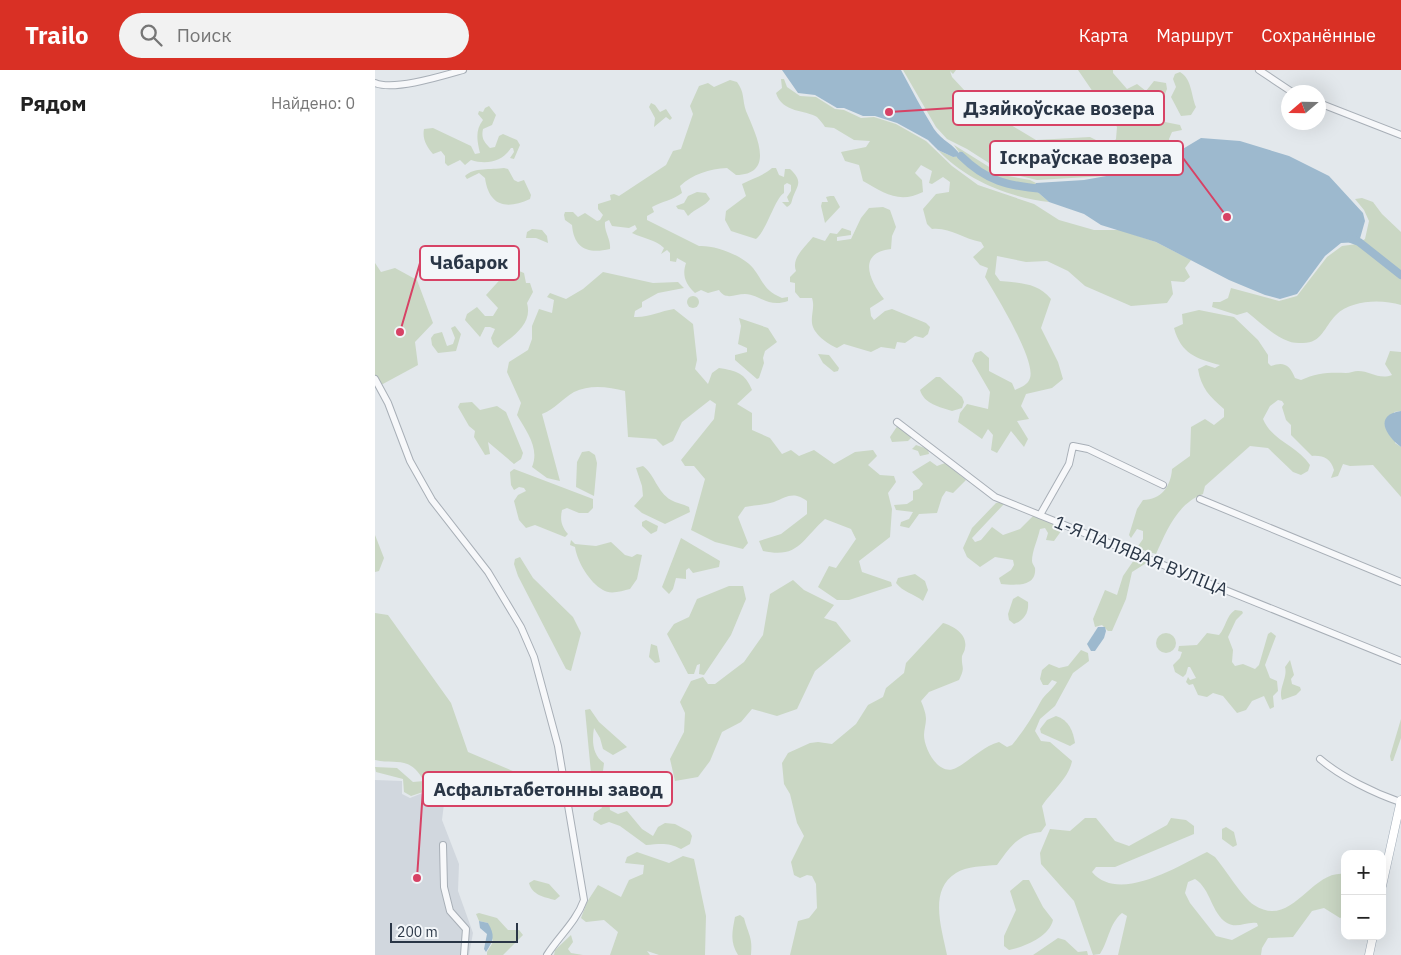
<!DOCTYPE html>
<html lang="ru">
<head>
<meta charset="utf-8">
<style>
	body { margin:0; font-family:"IBM Plex Sans",sans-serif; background:#f2f2f2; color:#222 }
	.controls { position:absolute; right:15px; bottom:15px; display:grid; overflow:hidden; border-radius:10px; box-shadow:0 5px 20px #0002 }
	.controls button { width:45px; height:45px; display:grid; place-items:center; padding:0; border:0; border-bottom:1px solid #e0e0e0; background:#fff; color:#222; font:25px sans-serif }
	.compass { position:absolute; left:906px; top:15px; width:45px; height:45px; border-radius:50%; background:#fff; box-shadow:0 5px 20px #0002; rotate:250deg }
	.scale { position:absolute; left:15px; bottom:12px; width:128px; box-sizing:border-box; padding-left:5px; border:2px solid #2a3646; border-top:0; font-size:14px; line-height:18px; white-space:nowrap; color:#2a3646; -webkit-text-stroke:4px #f3f6f9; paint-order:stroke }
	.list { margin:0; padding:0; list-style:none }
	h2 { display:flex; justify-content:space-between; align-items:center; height:65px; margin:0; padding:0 20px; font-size:21px }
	h2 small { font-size:16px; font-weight:400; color:#767676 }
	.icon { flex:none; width:28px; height:28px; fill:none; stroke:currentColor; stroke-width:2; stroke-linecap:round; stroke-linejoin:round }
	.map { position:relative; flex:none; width:1026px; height:885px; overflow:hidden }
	header { display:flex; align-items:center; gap:30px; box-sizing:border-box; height:70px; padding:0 25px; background:#d93025; color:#fff }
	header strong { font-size:24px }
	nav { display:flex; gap:28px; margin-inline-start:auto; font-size:18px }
	.search { width:350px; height:45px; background:#f2f2f2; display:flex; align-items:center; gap:12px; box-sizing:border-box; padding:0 18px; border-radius:28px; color:#767676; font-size:19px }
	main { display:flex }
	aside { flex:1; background:#fff }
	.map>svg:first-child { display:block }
	.built { fill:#d1d7de }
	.green { fill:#cad7c4; fill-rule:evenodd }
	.water { fill:#9db9ce }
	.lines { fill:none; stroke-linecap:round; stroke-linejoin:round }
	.river { stroke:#9db9ce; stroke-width:8 }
	.minor-casing { stroke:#a8afb7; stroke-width:8 }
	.major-casing { stroke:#a2adb9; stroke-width:9 }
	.minor { stroke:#f7f8fa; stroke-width:6 }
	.major { stroke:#fff; stroke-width:8 }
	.labels { text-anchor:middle; stroke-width:4; stroke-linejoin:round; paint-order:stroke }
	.street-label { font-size:18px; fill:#2a3646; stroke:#f3f6f9 }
	.leader { fill:none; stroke:#d74265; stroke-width:2 }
	.callout-dot { fill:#d74265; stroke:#f3f6f9; stroke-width:2 }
	.callout { fill:#f3f6f9; stroke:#d74265; stroke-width:2 }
	.callout-label { font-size:19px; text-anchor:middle; font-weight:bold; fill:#2a3646 }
</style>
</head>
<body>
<header>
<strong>Trailo</strong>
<div class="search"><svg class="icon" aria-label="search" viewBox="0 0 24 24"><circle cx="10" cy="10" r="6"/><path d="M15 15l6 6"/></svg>Поиск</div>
<nav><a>Карта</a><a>Маршрут</a><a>Сохранённые</a></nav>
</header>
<main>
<aside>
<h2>Рядом<small>Найдено: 0</small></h2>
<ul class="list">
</ul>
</aside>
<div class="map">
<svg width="1026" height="885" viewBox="0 0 1026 885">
	<rect width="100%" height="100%" fill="#e3e8ec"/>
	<polygon class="built" points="0,710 27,711 27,724 35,728 60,718 71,717 67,750 84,794 83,821 98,863 94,885 0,885"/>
	<g class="green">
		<polygon points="528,0 581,0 578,4 575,1 577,7 604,36 661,70 715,67 735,77 741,69 742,57 703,0 738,0 738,3 752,19 762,14 771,21 779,11 791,13 792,19 782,43 785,51 805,55 807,60 797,62 794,69 796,77 776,98 748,105 662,110 628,102 592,79 572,69 561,57"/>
		<path d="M 805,2 C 817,9 816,25 821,37 L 816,45 L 806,46 L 796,27 L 801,17 L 798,9 L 800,4 Z"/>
		<path d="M 406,9 L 409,9 L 412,17 L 425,26 L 441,27 L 460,39 L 469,40 L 486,48 L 499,47 L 521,54 L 551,71 L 577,96 L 603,115 L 659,134 L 684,150 L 719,160 L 745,160 L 781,172 L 816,190 L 810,198 L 815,207 L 809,212 L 796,211 L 798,224 L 792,233 L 756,236 L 710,216 L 693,201 L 672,191 L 651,192 L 622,186 L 620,204 L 625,211 C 645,213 663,213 676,229 L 666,258 L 683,292 L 688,309 L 677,318 L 651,324 L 646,336 L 654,349 L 642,351 L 653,369 L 649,377 L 636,361 L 622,383 L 616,380 L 618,365 L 613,359 L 607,369 L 583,352 L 585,343 L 592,334 L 613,339 L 615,322 L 597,291 L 600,283 L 606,281 L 614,288 L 614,301 L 637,313 L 640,320 C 646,317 653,315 655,308 C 661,290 621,225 610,207 L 613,198 L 605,195 L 598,187 L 609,177 L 606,172 C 588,169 575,157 557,159 L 552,154 L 548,139 L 561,124 L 574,122 L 575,112 L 568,107 L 557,114 L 554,113 L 557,101 L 546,95 L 540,103 L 547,110 L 548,122 C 524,134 509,123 488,111 L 484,95 L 470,91 L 466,82 L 491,77 L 495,71 L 479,70 L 459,58 L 450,57 C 448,54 445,50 442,47 C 431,40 407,43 401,23 L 407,18 Z"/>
		<path d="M 355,10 L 362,12 C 370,23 367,29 371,41 C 380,63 402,104 361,105 L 352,98 C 334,99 318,104 305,116 L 307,123 C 298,130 288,131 277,137 L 279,142 L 272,146 L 272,150 L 324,176 C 340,175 367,185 378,198 C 389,212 388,220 407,228 L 413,227 L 413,231 C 393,238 386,225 370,224 C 360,224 351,231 344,220 L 333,223 L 326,220 L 320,223 C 310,214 307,205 311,193 L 302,188 L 301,192 L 295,191 L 295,183 L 292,180 L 286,184 L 289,178 C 280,169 269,169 257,163 L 262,159 L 260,155 L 254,158 L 237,156 L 234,150 L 230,152 C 229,162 236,169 235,179 C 213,184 199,179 197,155 L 190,150 L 189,145 L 190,142 L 198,142 L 203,147 L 210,143 L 222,151 L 225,150 L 228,145 L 223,139 L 223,134 L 236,130 L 235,125 L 239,124 L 244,126 L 291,95 L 298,81 L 306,79 L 318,44 L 315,36 L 324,16 L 333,13 L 339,17 Z"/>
		<polygon points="276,33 280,35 285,42 291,39 297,48 295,50 291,47 279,57 280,48 274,37"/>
		<path d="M 114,36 L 121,45 L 117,55 L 108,59 C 106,68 109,72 115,78 L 120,77 L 124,66 L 128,64 L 142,70 L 145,75 L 139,89 L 135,88 L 139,82 L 138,78 L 136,78 C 127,92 111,95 96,90 L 90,95 L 85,90 L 73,96 L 70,93 L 70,86 L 66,81 L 58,84 C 52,77 47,69 49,59 L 58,58 L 96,76 L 100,84 L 105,83 C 102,71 100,60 108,50 L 103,44 L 104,41 L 108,42 L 110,38 Z"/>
		<path d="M 579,75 L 627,105 L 655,110 L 661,113 L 658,118 L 674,132 C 635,128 589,109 563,80 L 578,87 L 586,85 Z"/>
		<path d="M 129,98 L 133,99 L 139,110 L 143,112 L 149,110 L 156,125 L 155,129 C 131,140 114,136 110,108 L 104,103 L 92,109 L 90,106 C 99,97 116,100 129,98 Z"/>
		<path d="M 397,98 L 401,98 L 404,105 L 409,107 L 410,99 L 415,99 C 428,111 423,115 418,127 C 416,133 417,134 412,137 L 407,132 L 414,132 L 412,127 L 416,121 L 416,115 L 412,113 L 409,115 L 409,123 C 400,128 392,160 381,169 L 356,161 L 350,150 L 351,141 L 371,126 L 367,114 C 378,108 388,106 397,98 Z"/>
		<path d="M 322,122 L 331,123 L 335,129 C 329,137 321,138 313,146 L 309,140 L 303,139 L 301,136 L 309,133 L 313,126 Z"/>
		<polygon points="455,126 459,126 465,137 450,153 446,136 447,132 453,132 451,127"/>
		<path d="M 987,128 L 998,132 L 1007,144 L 1026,162 L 1026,235 C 1006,229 976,230 961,245 C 949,257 947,273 928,273 C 923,273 917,273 913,271 C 897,265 885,252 872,242 L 862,245 L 837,237 L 838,232 L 845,232 L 853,228 L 856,218 L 904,231 L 922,226 L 952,187 L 967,176 L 982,174 L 990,169 L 994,151 L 989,140 L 980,129 Z"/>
		<path d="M 508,137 L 515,140 L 521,157 L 517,166 L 516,179 C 482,183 494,210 509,229 L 495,238 L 496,246 L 499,250 L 510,241 L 517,239 L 551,253 L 555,257 L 553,264 L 548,268 L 540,266 L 530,273 L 522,272 L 520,279 L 506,277 L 496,282 L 469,274 L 462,278 C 453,274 438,264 437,253 C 436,244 440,237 437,228 L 425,228 L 420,222 L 420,213 L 415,212 L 415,207 L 421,201 C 416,188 430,177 438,167 L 450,171 L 455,163 L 462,164 L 467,158 L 476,161 L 476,165 L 462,167 L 462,171 L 476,169 L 486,148 L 494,138 Z"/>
		<polygon points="157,159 167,160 172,166 173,173 161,168 151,168 152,162"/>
		<polygon points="0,193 6,202 20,198 42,210 58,253 40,272 43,295 6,315 0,307"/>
		<path d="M 139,199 L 149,203 L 151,213 L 155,213 L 158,222 L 152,233 C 158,254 138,266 123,278 L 118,274 L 116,268 L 120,259 L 115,257 L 110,257 L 105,267 L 90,250 L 92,244 L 102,237 L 110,246 L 118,246 L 123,238 L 111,225 L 132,202 Z"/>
		<path d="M 228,202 L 278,213 L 303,212 L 309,218 L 283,223 L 267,232 L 267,237 L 260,241 L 259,247 C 273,248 285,241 299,239 L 318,254 L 322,290 L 320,299 L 333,314 L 337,303 L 344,298 C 362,301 370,303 377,320 L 362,334 L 377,343 L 377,360 L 395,368 L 407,384 L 416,380 L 424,386 L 439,380 L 459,394 L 480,382 L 498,380 L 502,386 L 493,395 L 505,405 L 519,406 L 521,412 L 513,423 L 517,439 L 515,467 L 484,491 L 487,502 L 516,512 L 517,516 L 474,530 L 462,530 L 443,517 L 454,496 L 461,498 L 481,469 L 476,459 L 450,449 C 427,469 424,489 388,481 L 384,471 L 406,464 L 432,444 L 432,431 C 418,421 412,427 399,432 C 390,435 379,435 370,437 L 363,447 L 373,473 L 368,479 L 340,472 L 316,460 L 330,409 L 319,396 L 310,396 L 306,390 L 339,349 L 341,334 L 335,330 L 307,352 L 298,371 L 288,376 L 281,369 L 253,367 L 250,321 C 234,317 215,314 199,322 C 187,329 180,339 167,344 L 185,411 L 172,408 L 157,397 C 165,378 151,361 142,345 L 146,333 L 132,302 L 134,292 L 153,280 L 157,269 L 157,256 L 164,239 L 177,243 L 179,230 L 172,227 L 175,223 L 191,229 L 208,219 Z"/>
		<circle cx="318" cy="232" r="6"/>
		<path d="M 824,240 L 859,247 L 883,270 L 893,285 L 893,293 L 896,296 C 909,291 915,295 920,308 L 926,310 C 941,303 955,302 971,303 C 975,303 979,301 983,301 C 995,301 1004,310 1017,305 L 1010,294 L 1015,281 L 1026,282 L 1026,341 L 1019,342 L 1020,373 L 1026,377 L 1026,427 L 998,395 L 975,396 L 968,394 L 963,406 L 956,408 L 959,400 C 956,389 948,385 937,386 L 916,365 L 916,355 L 911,350 L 907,337 L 909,334 L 907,331 L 903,330 L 895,336 L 888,349 C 897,371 922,375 935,395 L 933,401 L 926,405 L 918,402 L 893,378 L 875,376 L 830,416 L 828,424 C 802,434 792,460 781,484 L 765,479 L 763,476 L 768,469 L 768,461 L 762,459 L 756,468 L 754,465 L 762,439 L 768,430 C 786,430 796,416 797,399 L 815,386 L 816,357 L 830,349 L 839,355 L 849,347 L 849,339 C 835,327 826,318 823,299 L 831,295 L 840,298 L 845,295 C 822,289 806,284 799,258 L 808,254 L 807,244 Z"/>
		<polygon points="364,248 393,258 402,272 390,281 388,288 389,293 384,308 382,309 360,290 360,285 372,282 372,278 363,274 366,256"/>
		<polygon points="80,256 86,264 81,281 63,283 57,275 56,268 59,264 67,262 72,276 78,274 80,268 76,258"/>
		<polygon points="443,284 454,285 464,298 463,301 459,302 448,293"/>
		<path d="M 561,307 L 565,307 L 587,327 L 589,332 L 587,338 L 577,341 C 565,337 549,334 545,320 Z"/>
		<polygon points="97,332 105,340 122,336 131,342 148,383 146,389 139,394 113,372 115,384 110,385 99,367 100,361 94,356 83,337 85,333"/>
		<polygon points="523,355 537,367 533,371 517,372 515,367"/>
		<polygon points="541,375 553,379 554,384 545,386 543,381 537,379"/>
		<polygon points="214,381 220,385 222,393 219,426 201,417 202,392 207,382"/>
		<polygon points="555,391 562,396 570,393 591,410 578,423 571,421 567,427 562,443 544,444 534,458 525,456 526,452 534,449 538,442 521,440 519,435 532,434 538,430 538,421 544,419 548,414 537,402"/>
		<path d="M 268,396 C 280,405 282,422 296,430 C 301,433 308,434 314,437 L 315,442 L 290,454 L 267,443 L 259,436 L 268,426 L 267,416 L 261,398 Z"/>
		<path d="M 139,399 L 218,429 L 218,438 L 213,443 L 204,443 L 192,438 L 187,440 C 185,449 186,456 193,464 L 190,467 L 160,455 L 151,458 L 144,450 L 139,431 L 143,425 L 151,421 L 149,418 L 144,417 L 139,420 L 136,415 L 135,402 Z"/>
		<path d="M 626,432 L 629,434 L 597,468 L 600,472 L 606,470 L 617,457 L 628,465 L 645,459 L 658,446 L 689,457 L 679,471 L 671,470 L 673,463 L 670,458 L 665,459 C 663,469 657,481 657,491 C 657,493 659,496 660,498 C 662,518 638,515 626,514 L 624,508 L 636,500 L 639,495 L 638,490 L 620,487 L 605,497 L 592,487 L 588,478 L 597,458 L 621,433 Z"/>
		<polygon points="271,450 283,456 282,461 276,464 267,456 267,452"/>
		<polygon points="0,465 9,488 4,501 0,502"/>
		<polygon points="306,468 345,491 344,497 318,503 314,498 311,500 311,509 301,508 298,519 294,524 287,517"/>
		<path d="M 196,470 L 200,474 L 221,476 L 236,472 L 250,485 L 257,487 L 262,484 L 267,485 L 262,509 L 255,519 C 247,521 235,525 228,520 C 214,512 202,491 200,477 L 195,475 Z"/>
		<polygon points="145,487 158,508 198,547 206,563 196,601 191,599 143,506 139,494 140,489"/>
		<polygon points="769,488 773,492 757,502 751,529 737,561 733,561 727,555 720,557 718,549 730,520 742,525 748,506 759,490"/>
		<path d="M 540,504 L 550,511 L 553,520 L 548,531 C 539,524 528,522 521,513 L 523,508 Z"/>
		<polygon points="418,510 429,520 459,535 449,548 461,552 476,571 440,601 422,639 402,646 377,639 366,652 347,662 335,691 323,707 300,711 295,689 309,662 310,643 305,632 316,611 328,607 333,614 340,614 369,592 388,565 395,524"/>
		<polygon points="354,516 368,516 371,529 356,565 329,605 324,604 325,594 322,595 319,604 313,604 292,564 299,554 314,547 322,529"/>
		<path d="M 643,526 L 653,532 C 654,543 649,550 639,554 L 634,550 L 633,544 L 638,529 Z"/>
		<path d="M 860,540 L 867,541 L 868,543 L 861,550 L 853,567 L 858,580 L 857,592 L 860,596 L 868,594 L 880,599 L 884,595 L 893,564 L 896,562 L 901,566 L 890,595 L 895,608 L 902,611 L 903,621 L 898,626 L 899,637 L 895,639 L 889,626 L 877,631 L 871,640 L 862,643 L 848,626 L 838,623 L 832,627 L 823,625 L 818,614 L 814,615 L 811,612 L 813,607 L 815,610 L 821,608 L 815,597 L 813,597 L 811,604 L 808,607 L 800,602 L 798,595 L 805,588 L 807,582 L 803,581 L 804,576 L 822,575 L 832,563 L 844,565 C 851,557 851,546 860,540 Z"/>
		<path d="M 0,543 L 13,545 L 76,633 L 93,682 L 152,707 L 148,721 L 71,717 L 60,718 L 36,726 L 29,722 L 28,709 L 1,702 L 0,697 L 22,698 L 38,712 L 49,711 C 34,685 23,695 0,690 Z"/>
		<path d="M 568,553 C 579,556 593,565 590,578 C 590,581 588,583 587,586 C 586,598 591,596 584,610 L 554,622 L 546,631 C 548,636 551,643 551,649 C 551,654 549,660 549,665 C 549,679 564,707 581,698 C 596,690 607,677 624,672 L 632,677 L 637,675 C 648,662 658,646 666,631 C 670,624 677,620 682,612 L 677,610 L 673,615 L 668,615 L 665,609 L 667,600 L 674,594 L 684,598 L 693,596 L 706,580 L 713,583 L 714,591 L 698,603 L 680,636 L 665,649 L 660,661 L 666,671 L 675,672 L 697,691 C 694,708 676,722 667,736 L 671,755 L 666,762 C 643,764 635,777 622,795 C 610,796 591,796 581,803 C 553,820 567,859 572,885 L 415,885 L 423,851 L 434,848 L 442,838 L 441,814 L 437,806 L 432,805 L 425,808 L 419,805 L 416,792 L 429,766 L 422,753 L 415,724 L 409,714 L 407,693 L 413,683 L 435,673 L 443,672 L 457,674 L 481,654 L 493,635 L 508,627 L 511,618 L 529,603 L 531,593 Z"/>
		<circle cx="791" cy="573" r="10"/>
		<polygon points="276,574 282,576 285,592 280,593 274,587"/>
		<path d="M 915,590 L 919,605 L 916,609 L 917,614 L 925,617 L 926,620 L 921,625 L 907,630 C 903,618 913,608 910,597 Z"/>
		<path d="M 215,639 L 224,652 L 252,677 L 238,685 L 228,679 L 225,668 L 219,658 C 217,670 217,685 229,693 L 228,701 L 223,704 L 216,703 L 210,640 Z"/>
		<path d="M 681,646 C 694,650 698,661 700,673 L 695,676 L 666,663 L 665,659 L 672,650 Z"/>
		<polygon points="1026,649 1026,668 1018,691 1016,691 1015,686"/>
		<path d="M 223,720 L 234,729 L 235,740 L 243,744 L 252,741 L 267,759 L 278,766 L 283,757 L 290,753 L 300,754 L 315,762 L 317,766 L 315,774 L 306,779 C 293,772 285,774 271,775 L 245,756 L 234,752 L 226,755 L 218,750 L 219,743 L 227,738 L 221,723 Z"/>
		<path d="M 710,748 L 721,748 L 740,771 L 754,776 L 792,755 L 796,748 L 811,750 L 819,756 L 819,764 L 740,797 L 721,797 L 717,802 C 744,834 803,796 832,782 L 840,787 C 850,799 868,828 879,835 C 917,860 936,799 970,804 L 970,846 L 965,848 L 949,838 L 937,841 L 918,867 L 893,868 L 887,878 L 886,885 L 743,885 L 752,846 L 747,843 C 734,854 734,870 725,884 L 718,885 L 699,831 L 666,794 L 665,783 L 675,759 L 695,761 ZM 820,809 C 836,819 836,843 852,853 C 862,859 872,851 882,853 L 883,856 L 857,870 L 841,866 L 815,833 L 810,823 L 813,812 Z"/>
		<polygon points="851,757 859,762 862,775 858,777 847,769 847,759"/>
		<polygon points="262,782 294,793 308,786 319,789 331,846 330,885 284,885 272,881 275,885 235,885 243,862 229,850 211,852 206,848 212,832 223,815 246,827 254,810 268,804 269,795 250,793 252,787"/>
		<path d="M 159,810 L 174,814 L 185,826 L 180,830 C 169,827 157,825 154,813 Z"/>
		<path d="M 648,810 L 654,810 L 668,837 L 678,850 C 674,867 649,877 634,880 L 629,876 L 629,866 L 641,840 L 635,821 Z"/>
		<polygon points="104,843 122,848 133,860 144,860 148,865 128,885 112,885 112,882 118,872 113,853 104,851 101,844"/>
		<path d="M 365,845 L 369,848 C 373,864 378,867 376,885 L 363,885 C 355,872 357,862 360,847 Z"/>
		<polygon points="196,865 198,872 193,879 196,883 208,885 179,885 180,880"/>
		<polygon points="683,868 690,870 703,882 712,881 713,885 658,885"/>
	</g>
	<g class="water">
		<path d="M 407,0 L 526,0 C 537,20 547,40 559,59 C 567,71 579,74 586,86 L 578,87 L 563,80 L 553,70 L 522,53 L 500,46 L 488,46 L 469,38 L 462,38 L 440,25 L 423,23 Z"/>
		<polygon points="826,68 865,71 914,86 954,106 988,143 990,151 984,172 966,173 950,186 922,224 905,229 890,225 854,210 781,172 726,155 709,144 674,132 658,118 661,113 709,110 776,98"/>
		<path d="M 1026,341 L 1026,377 C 1011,366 998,345 1026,341 Z"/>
		<polygon points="723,557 730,557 731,561 729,568 720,581 716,581 712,574"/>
		<path d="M 104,851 L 113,853 C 120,865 119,870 111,882 L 109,879 L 112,864 L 105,858 Z"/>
	</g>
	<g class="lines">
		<g class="river">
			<path d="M 586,86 C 611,111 633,116 668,119"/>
			<polyline points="976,169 984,172 1026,205"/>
		</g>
		<defs>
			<g id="minor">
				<polyline points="884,0 917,22"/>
				<path d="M 0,13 C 19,21 67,6 88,0"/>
				<polyline points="944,33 1026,65"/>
				<path d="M 0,309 L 13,333 L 35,391 L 57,430 L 113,502 L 146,557 L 159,587 L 183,676 L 209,830 C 201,852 184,866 172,885"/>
				<polyline points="522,352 620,427 1026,591"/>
				<polyline points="825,429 1026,512"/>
				<polyline points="665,445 694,394 698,376 713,379 788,415"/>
				<path d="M 945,689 C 966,707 999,723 1025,732"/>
				<polyline points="68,775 69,817 75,841 91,859 89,885"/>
			</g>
			<g id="major">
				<polyline points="1007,816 1026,730"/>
				<polyline points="994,885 998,866"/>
			</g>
		</defs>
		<use href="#minor" class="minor-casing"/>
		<use href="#major" class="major-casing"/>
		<use href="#minor" class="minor"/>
		<use href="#major" class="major"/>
	</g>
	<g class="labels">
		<g class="street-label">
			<text transform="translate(766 486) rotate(22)" y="6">1-Я ПАЛЯВАЯ ВУЛІЦА</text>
		</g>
	</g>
	<path class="leader" d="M514 42L578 38M852 147L808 88M25 262L45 193M42 808L48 719"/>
	<g class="callout-dot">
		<circle cx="514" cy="42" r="5"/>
		<circle cx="852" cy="147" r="5"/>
		<circle cx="25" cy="262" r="5"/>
		<circle cx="42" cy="808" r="5"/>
	</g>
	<g class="callout">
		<rect x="578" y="21" width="211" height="34" rx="5"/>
		<rect x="615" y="71" width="193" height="34" rx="5"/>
		<rect x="45" y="176" width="99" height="34" rx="5"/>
		<rect x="48" y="702" width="249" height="34" rx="5"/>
	</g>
	<g class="callout-label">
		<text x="684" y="45">Дзяйкоўскае возера</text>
		<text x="711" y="94">Іскраўскае возера</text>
		<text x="94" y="199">Чабарок</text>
		<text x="173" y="726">Асфальтабетонны завод</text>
	</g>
</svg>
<div class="controls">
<button>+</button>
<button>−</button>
</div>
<svg class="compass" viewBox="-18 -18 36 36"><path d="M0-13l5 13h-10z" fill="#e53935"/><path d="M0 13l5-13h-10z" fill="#767676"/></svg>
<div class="scale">200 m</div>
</div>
</main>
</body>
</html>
